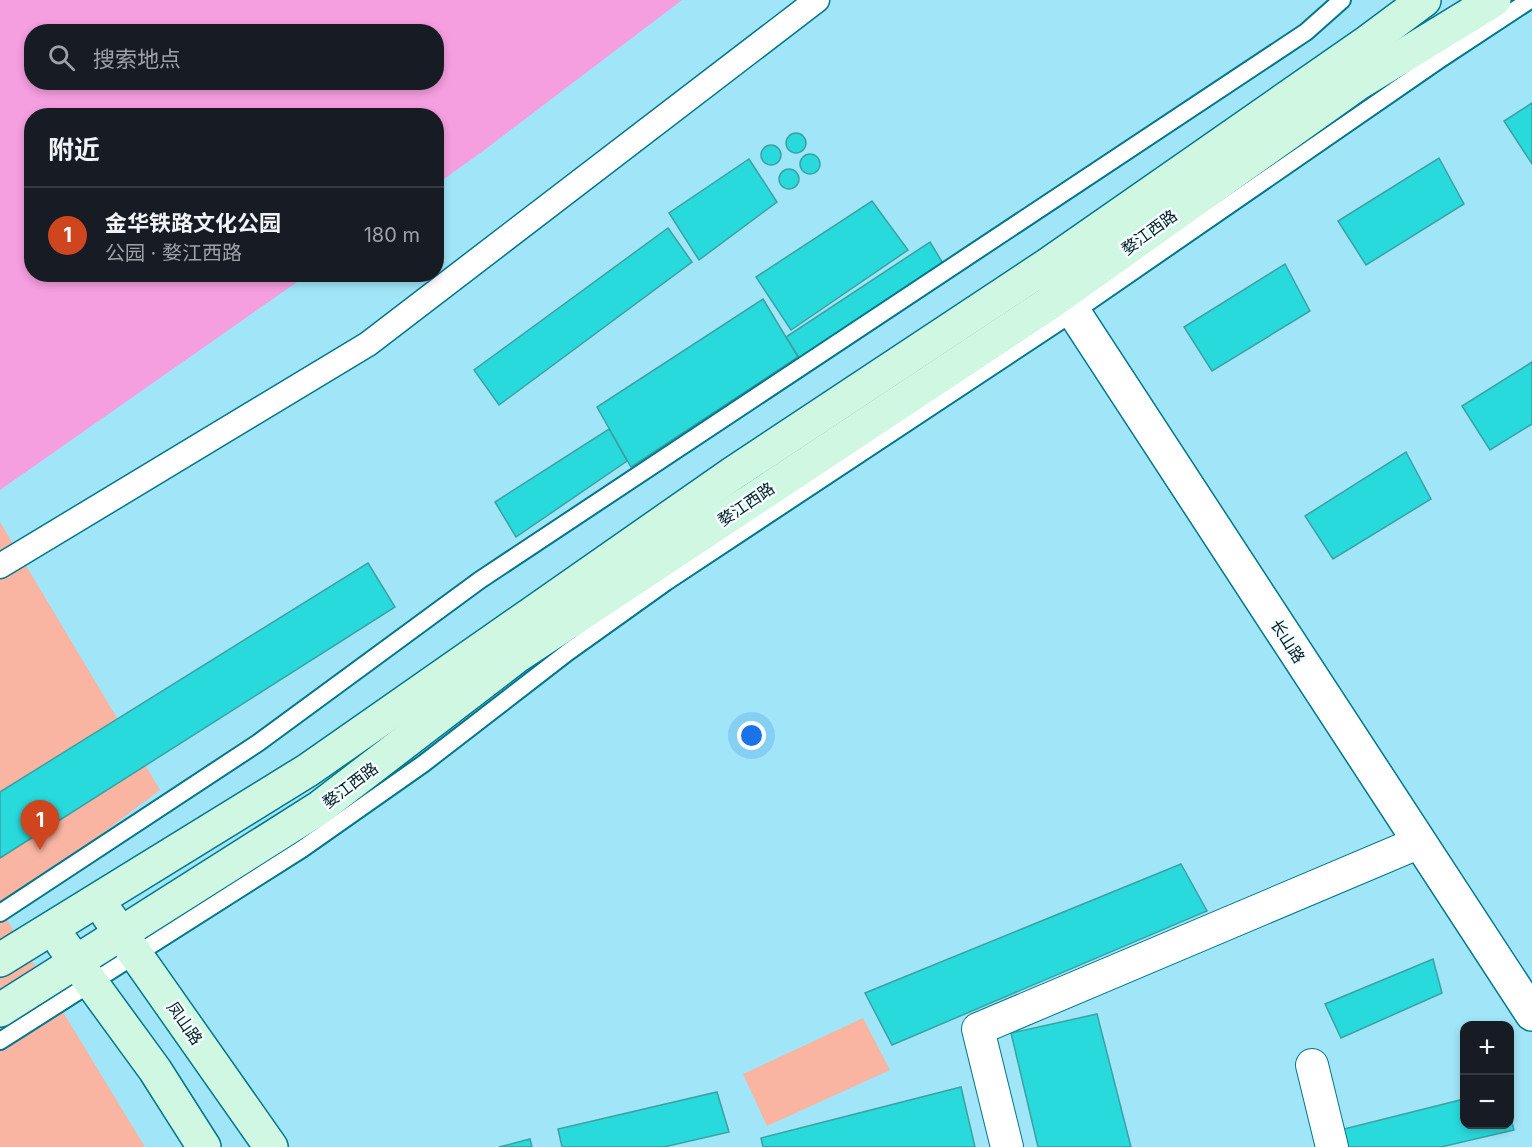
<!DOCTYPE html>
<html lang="zh">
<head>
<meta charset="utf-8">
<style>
	body { margin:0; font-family:Inter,"Noto Sans SC",sans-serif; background:#20242c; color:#f1f3f6 }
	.controls { position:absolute; right:18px; bottom:18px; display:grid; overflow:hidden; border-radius:12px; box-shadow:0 3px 9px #0003 }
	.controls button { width:54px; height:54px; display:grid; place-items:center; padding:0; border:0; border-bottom:2px solid #363941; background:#171b24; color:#f1f3f6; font:30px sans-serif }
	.you { position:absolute; left:752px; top:736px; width:21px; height:21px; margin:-15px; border:4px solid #fff; border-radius:50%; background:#1a73e8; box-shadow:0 0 0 9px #1a73e833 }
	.badge { display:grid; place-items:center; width:39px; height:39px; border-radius:50%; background:#cf461e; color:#fff; font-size:20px; font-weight:700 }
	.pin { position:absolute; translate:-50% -50px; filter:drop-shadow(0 2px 3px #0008) }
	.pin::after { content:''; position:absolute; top:32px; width:21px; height:18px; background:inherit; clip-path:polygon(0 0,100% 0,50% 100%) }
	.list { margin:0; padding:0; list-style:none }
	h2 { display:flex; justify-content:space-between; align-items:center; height:78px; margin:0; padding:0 24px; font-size:26px }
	h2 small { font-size:20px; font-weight:400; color:#9ea1a6 }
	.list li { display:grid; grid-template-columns:39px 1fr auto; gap:18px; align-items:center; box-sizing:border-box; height:96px; padding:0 24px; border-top:2px solid #363941 }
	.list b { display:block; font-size:22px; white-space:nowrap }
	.list p { margin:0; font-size:20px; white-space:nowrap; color:#9ea1a6 }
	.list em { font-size:20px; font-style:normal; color:#9ea1a6 }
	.icon { flex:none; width:33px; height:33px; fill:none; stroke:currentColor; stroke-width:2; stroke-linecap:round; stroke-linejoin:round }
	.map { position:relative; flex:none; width:1532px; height:1147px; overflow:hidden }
	.search { position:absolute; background:#171b24; box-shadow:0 3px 9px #0003; left:24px; top:24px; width:420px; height:66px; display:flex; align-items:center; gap:15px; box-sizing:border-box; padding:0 21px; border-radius:24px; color:#9ea1a6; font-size:22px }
	.panel { position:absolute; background:#171b24; box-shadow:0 3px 9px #0003; left:24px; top:108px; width:420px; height:174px; border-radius:24px }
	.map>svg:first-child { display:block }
	.green { fill:#f9b5a2 }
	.water { fill:#f59ee0; fill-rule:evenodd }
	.building { fill:#28dadc; stroke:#3ba1a2; stroke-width:1.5 }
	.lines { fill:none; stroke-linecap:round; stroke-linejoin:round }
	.service-casing { stroke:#02768c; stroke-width:20 }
	.pedestrian-casing { stroke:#02768c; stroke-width:27 }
	.minor-casing { stroke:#02768c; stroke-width:34 }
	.tertiary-casing { stroke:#02768c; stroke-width:36 }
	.secondary-casing { stroke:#02768c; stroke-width:36 }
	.service { stroke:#fff; stroke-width:16 }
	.pedestrian { stroke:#fff; stroke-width:24 }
	.minor { stroke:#fff; stroke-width:32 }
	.tertiary { stroke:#fff; stroke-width:33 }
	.secondary { stroke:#cff7e1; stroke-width:33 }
	.labels { text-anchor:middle; stroke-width:5; stroke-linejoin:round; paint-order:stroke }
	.street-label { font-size:16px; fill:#011d24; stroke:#f3fcfe }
</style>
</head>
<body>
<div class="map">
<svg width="1532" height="1147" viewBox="0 0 1532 1147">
	<rect width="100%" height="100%" fill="#a0e6f8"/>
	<g class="green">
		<polygon points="0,522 160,790 1,910 145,1147 0,1147"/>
		<polygon points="863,1018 890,1070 767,1126 743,1074"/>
	</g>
	<path class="water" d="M 0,0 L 682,0 L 483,151 L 437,184 L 436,116 L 32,116 L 32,274 L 307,275 L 0,490 ZM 32,32 L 436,32 L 436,82 L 32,82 Z"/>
	<g class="building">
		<polygon points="1532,103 1532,164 1504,121"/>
		<circle cx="796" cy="143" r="10"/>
		<circle cx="771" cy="155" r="10"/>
		<circle cx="810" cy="164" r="10"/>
		<polygon points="1439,158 1464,204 1366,265 1338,221"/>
		<polygon points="749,159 777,202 699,260 669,213"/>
		<circle cx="789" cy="179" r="10"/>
		<polygon points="872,201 908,250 791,330 756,277"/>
		<polygon points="668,228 692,262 499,405 474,370"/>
		<polygon points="930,242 947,270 803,364 786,337"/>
		<polygon points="1285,264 1310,311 1212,371 1184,327"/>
		<polygon points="763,299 798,357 631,467 597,407"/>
		<polygon points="1532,362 1532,424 1490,450 1462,406"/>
		<polygon points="609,429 627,461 516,537 495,502"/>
		<polygon points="1406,452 1431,499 1333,559 1305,516"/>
		<polygon points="368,563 395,607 0,858 0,792"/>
		<polygon points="1181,864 1207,911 892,1045 865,993"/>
		<polygon points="1433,959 1442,993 1341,1038 1325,1004"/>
		<polygon points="1097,1014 1131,1147 1038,1147 1011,1033"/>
		<polygon points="961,1087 975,1147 763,1147 761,1138"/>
		<polygon points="717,1092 729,1132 664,1147 562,1147 558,1129"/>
		<polygon points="1464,1099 1464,1124 1510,1124 1510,1115 1514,1130 1441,1147 1340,1147 1336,1131"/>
		<polygon points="530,1139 532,1147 499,1147"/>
	</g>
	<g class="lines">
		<defs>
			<g id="service">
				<polyline points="0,913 258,743 480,580 1306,32 1342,0"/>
				<polyline points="0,1041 302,849 423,764 568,652 666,582 1074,312 1439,60 1530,0"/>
			</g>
			<polyline id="pedestrian" points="0,566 368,344 817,0"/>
			<g id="minor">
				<polyline points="1312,1065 1332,1147"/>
				<polyline points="1007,1147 978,1029 1420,842"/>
			</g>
			<polyline id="tertiary" points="1048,270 1062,294 1532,1014"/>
			<g id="secondary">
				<polyline points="108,915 271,1147"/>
				<polyline points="63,944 155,1070 204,1147"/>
				<polyline points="0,960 308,770 732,474 1046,266 1369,41 1424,0"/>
				<polyline points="0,1010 319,808 517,656 1051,302 1357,84 1494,0"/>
			</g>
		</defs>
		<use href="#service" class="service-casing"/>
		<use href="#pedestrian" class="pedestrian-casing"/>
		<use href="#minor" class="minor-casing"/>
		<use href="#tertiary" class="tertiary-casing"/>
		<use href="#secondary" class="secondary-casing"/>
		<use href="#service" class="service"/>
		<use href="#pedestrian" class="pedestrian"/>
		<use href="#minor" class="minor"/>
		<use href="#tertiary" class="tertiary"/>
		<use href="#secondary" class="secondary"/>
	</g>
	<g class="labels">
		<g class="street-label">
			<text transform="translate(1149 232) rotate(-36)" y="6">婺江西路</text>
			<text transform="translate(746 504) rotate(-34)" y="6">婺江西路</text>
			<text transform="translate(1288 641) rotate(57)" y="6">长山路</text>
			<text transform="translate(350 785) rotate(-37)" y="6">婺江西路</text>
			<text transform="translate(185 1023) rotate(55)" y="6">凤山路</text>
		</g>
	</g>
</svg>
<div class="controls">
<button>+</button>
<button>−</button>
</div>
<div class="you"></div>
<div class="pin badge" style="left:40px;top:850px">1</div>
<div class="search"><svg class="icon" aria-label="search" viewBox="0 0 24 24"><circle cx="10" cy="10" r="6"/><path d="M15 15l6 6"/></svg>搜索地点</div>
<section class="panel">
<h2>附近<small></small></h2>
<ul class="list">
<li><span class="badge">1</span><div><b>金华铁路文化公园</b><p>公园 · 婺江西路</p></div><em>180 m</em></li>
</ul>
</section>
</div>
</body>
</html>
